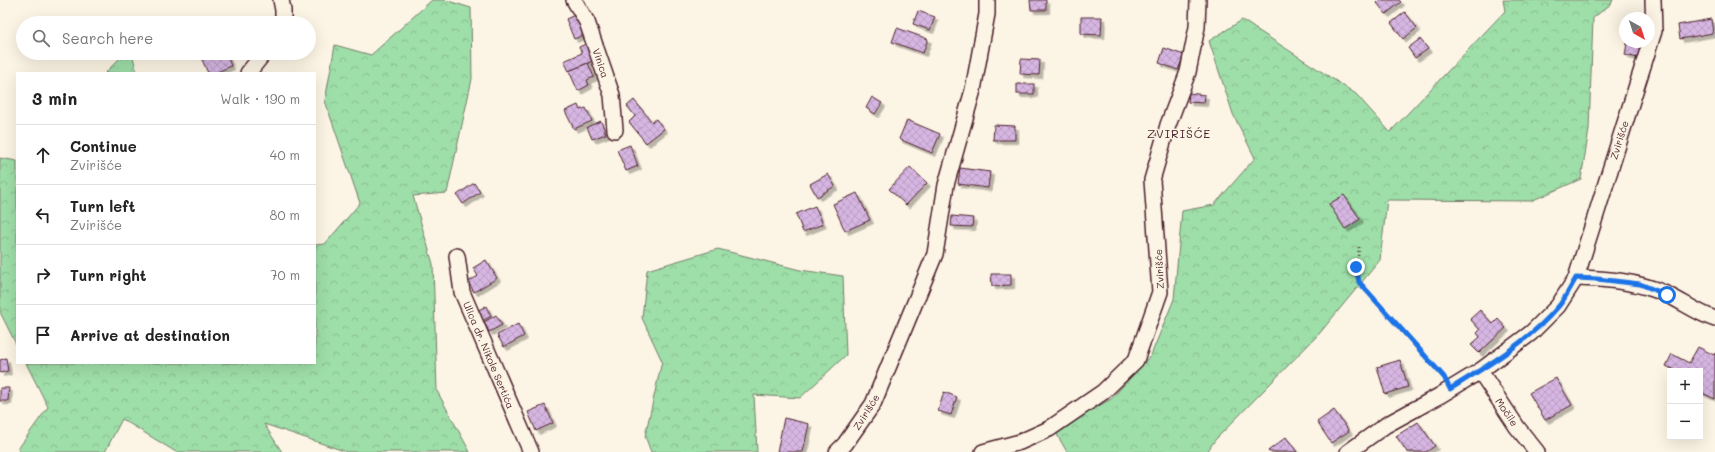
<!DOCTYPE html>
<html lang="en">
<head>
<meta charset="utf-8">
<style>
	body { margin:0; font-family:Mali,sans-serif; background:#f2f2f2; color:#222 }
	.controls { position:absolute; right:12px; bottom:12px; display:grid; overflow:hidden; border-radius:0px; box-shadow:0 4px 16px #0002 }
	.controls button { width:36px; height:36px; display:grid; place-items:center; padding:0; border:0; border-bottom:1px solid #e0e0e0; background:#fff; color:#222; font:20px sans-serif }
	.compass { position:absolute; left:1619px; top:12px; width:36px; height:36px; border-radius:50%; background:#fff; box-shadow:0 4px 16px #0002; rotate:141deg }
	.stop { position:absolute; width:12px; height:12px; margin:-9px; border:3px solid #1a73e8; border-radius:50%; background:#fff }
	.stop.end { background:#1a73e8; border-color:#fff; box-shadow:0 1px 4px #0008 }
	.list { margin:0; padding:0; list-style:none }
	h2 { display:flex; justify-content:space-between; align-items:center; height:52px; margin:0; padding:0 16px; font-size:17px }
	h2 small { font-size:13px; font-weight:400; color:#767676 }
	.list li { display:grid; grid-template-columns:26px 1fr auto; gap:12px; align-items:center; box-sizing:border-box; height:60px; padding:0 16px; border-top:1px solid #e0e0e0 }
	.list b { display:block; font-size:15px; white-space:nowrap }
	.list p { margin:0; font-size:13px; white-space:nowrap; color:#767676 }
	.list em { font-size:13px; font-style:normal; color:#767676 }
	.icon { flex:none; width:22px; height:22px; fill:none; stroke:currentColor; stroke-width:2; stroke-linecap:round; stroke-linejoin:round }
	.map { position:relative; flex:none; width:1715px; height:452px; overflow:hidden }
	.search { position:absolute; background:#fff; box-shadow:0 4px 16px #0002; left:16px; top:16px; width:300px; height:44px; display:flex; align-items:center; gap:10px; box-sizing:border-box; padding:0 14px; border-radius:22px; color:#767676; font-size:15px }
	.panel { position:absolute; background:#fff; box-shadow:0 4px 16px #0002; left:16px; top:72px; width:300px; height:292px; border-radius:0px }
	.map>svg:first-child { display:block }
	.forest { fill:url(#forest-crowns); stroke:#747e6a }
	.building { fill:url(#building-cross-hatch); stroke:#4a1f2b; filter:url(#shadow) }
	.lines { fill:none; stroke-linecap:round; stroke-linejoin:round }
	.street-casing { stroke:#4a1f2b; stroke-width:18 }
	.path { stroke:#4a1f2b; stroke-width:2.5; stroke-dasharray:1 3; stroke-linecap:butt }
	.street { stroke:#fcf5e5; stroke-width:15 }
	.route { stroke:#1a73e8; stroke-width:5 }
	.labels { text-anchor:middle; stroke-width:3; stroke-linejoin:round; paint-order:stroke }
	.street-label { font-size:10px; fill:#4a1f2b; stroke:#fcf5e5 }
	.quarter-label { font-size:12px; letter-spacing:1px; fill:#4a1f2b; stroke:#fcf5e5 }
</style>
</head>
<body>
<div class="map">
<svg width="1715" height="452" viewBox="0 0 1715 452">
	<defs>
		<pattern id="forest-crowns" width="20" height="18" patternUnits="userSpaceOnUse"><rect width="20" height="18" fill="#9edea8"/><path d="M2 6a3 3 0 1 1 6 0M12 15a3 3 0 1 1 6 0" fill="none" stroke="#8abe91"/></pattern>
		<pattern id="building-cross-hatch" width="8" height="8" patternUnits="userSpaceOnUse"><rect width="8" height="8" fill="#d6b6e2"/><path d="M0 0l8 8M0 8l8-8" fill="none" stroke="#b99cc2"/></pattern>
		<filter id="shadow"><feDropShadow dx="3.5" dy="3.5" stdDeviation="0" flood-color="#0004"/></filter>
	</defs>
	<rect width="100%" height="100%" fill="#fcf5e5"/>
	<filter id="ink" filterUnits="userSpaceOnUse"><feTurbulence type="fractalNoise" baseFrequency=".025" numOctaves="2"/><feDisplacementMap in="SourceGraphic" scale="8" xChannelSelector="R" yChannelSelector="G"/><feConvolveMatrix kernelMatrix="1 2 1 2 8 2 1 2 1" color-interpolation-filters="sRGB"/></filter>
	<g filter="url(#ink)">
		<g class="forest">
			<polygon points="432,0 445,0 471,8 472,79 447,193 413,196 433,264 437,391 470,452 347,452 264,424 282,452 176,452 122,419 105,452 21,452 18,449 48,407 26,363 315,363 315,245 325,244 360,203 325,101 335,45 371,55"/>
			<polygon points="1503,0 1613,0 1611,4 1593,18 1589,130 1581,179 1531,201 1387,200 1380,260 1319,334 1215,440 1207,452 1067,452 1055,431 1111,399 1151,355 1174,299 1182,211 1214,205 1255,158 1233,114 1209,41 1242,20 1356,94 1390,132 1505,11"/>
			<polygon points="125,53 132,53 137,73 105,73"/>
			<polygon points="0,158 17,161 17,346 0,312"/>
			<polygon points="718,249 800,270 843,276 846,355 800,398 754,395 757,452 651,452 645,436 662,361 642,318 647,270"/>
		</g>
		<g class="building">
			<polygon points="1030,0 1046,0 1046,10 1031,10"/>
			<polygon points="1380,0 1399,0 1401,2 1386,14 1377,3"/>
			<polygon points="918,11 935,17 930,30 913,24"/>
			<polygon points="1405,12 1417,28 1403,39 1391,23"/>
			<polygon points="577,14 586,34 574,39 566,19"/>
			<polygon points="1081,17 1102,17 1101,35 1081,34"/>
			<polygon points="1711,19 1713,33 1680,39 1678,25"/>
			<polygon points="897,28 928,39 923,53 892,42"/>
			<polygon points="1420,39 1428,49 1415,58 1408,48"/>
			<polygon points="588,43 595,60 569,71 564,61 582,53 579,47"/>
			<polygon points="1627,43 1640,46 1638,58 1625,55"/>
			<polygon points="1164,48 1184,55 1178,70 1159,63"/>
			<polygon points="199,53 226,53 231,66 215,73 208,73"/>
			<polygon points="1021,59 1040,60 1039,75 1020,74"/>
			<polygon points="588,63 594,77 587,80 589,85 578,91 569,71"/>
			<rect x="1017" y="84" width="17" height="10"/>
			<polygon points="1189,93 1205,95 1204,103 1188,102"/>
			<polygon points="872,97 882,103 875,114 866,108"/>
			<polygon points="634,100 652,122 656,119 664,129 646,143 629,122 635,116 627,106"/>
			<polygon points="578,105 580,110 586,108 592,121 574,129 565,111"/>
			<polygon points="907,120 940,134 932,153 899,139"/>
			<polygon points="601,121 606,134 592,139 587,127"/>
			<polygon points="994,125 1015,126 1015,140 993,140"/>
			<polygon points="630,145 638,166 626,171 617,150"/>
			<polygon points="910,167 927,183 906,205 889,189"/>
			<polygon points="960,168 990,172 988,188 958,184"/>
			<polygon points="828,174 835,186 817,197 810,184"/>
			<polygon points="474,183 480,192 463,204 457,195"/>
			<polygon points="857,193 870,220 845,231 833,204"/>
			<polygon points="1344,195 1360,219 1345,229 1329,204"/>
			<polygon points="815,206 823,224 803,232 796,214"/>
			<polygon points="952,216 973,218 972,227 951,226"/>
			<polygon points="486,260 497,278 474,292 468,282 478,276 473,268"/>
			<polygon points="991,274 1011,274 1011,285 992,286"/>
			<polygon points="486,306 491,316 479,323 473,313"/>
			<polygon points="1480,310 1493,324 1498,319 1506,328 1479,353 1471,345 1480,337 1477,333 1480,330 1470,319"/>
			<polygon points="496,315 502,325 489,332 484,322"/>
			<polygon points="518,324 524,336 504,347 497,335"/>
			<polygon points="1698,347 1714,355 1715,353 1715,399 1700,392 1700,371 1677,371 1666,366 1672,354 1689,363"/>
			<polygon points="6,358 8,371 0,373 0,360"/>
			<polygon points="1400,360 1408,387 1385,394 1377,367"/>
			<polygon points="1556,378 1572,405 1545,420 1529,393"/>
			<polygon points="0,388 9,388 8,401 0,401"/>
			<polygon points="944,392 957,397 951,415 938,411"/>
			<polygon points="545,405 553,423 536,431 528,412"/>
			<polygon points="1334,410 1349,431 1331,443 1317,422"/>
			<polygon points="784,418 809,424 803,452 777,452"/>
			<polygon points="1418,422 1435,446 1426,452 1407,452 1396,436"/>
			<polygon points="1286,437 1297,452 1269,452 1268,451"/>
		</g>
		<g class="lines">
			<defs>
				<g id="street">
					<polyline points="281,0 283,10 283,23"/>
					<polyline points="574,0 587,22 612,95 615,130"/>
					<polyline points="248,73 264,53"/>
					<polyline points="457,256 462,292 531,452"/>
					<path d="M 1576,278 C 1607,279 1637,281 1666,294 C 1683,302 1697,313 1715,319"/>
					<polyline points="1480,371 1517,427 1537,452"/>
					<polyline points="837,452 845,444 873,404 935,254 946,185 973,90 987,14 987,0"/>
					<polyline points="983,452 1020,442 1049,429 1103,392 1136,360 1160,292 1152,180 1168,125 1188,72 1197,27 1198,0"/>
					<polyline points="1348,452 1386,425 1439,396 1480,371 1531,333 1558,306 1576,278 1654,31 1653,0"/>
				</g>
			</defs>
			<use href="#street" class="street-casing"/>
			<polyline class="path" points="1359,247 1357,267 1359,282 1444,378"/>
			<use href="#street" class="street"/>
		</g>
	</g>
	<g class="lines" filter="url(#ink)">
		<path class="route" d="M 1356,267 L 1359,282 L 1444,377 L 1450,389 C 1487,366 1529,341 1558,307 C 1565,299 1570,288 1576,278 L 1597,279 L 1640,284 L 1667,295"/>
	</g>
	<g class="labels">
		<g class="street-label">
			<text transform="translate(601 63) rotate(71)" y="4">Vinica</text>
			<text transform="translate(1619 140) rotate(-73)" y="4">Zvirišće</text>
			<text transform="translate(1159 269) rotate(-93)" y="4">Zvirišće</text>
			<text transform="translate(489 355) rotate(67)" y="4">Ulica dr. Nikole Sertića</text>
			<text transform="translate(866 412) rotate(-58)" y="4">Zvirišće</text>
			<text transform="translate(1507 412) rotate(56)" y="4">Močile</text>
		</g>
		<g class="quarter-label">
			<text x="1179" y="138">ZVIRIŠĆE</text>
		</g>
	</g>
</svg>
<div class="controls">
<button>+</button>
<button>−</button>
</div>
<svg class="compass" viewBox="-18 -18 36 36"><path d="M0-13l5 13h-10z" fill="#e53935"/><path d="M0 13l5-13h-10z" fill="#767676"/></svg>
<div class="stop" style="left:1667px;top:295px"></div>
<div class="stop end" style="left:1356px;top:267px"></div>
<div class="search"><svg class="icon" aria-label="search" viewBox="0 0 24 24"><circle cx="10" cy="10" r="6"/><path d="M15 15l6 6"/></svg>Search here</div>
<section class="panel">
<h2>3 min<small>Walk · 190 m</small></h2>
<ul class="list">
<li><svg class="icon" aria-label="ahead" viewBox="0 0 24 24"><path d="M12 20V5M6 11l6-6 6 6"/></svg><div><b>Continue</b><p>Zvirišće</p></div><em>40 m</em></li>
<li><svg class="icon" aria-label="left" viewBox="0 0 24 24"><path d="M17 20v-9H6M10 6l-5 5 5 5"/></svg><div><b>Turn left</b><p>Zvirišće</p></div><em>80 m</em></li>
<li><svg class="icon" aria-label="right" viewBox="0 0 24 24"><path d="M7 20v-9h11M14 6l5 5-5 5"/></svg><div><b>Turn right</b></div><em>70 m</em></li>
<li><svg class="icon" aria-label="arrive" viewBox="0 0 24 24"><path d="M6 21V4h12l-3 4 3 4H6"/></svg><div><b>Arrive at destination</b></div></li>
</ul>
</section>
</div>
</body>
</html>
